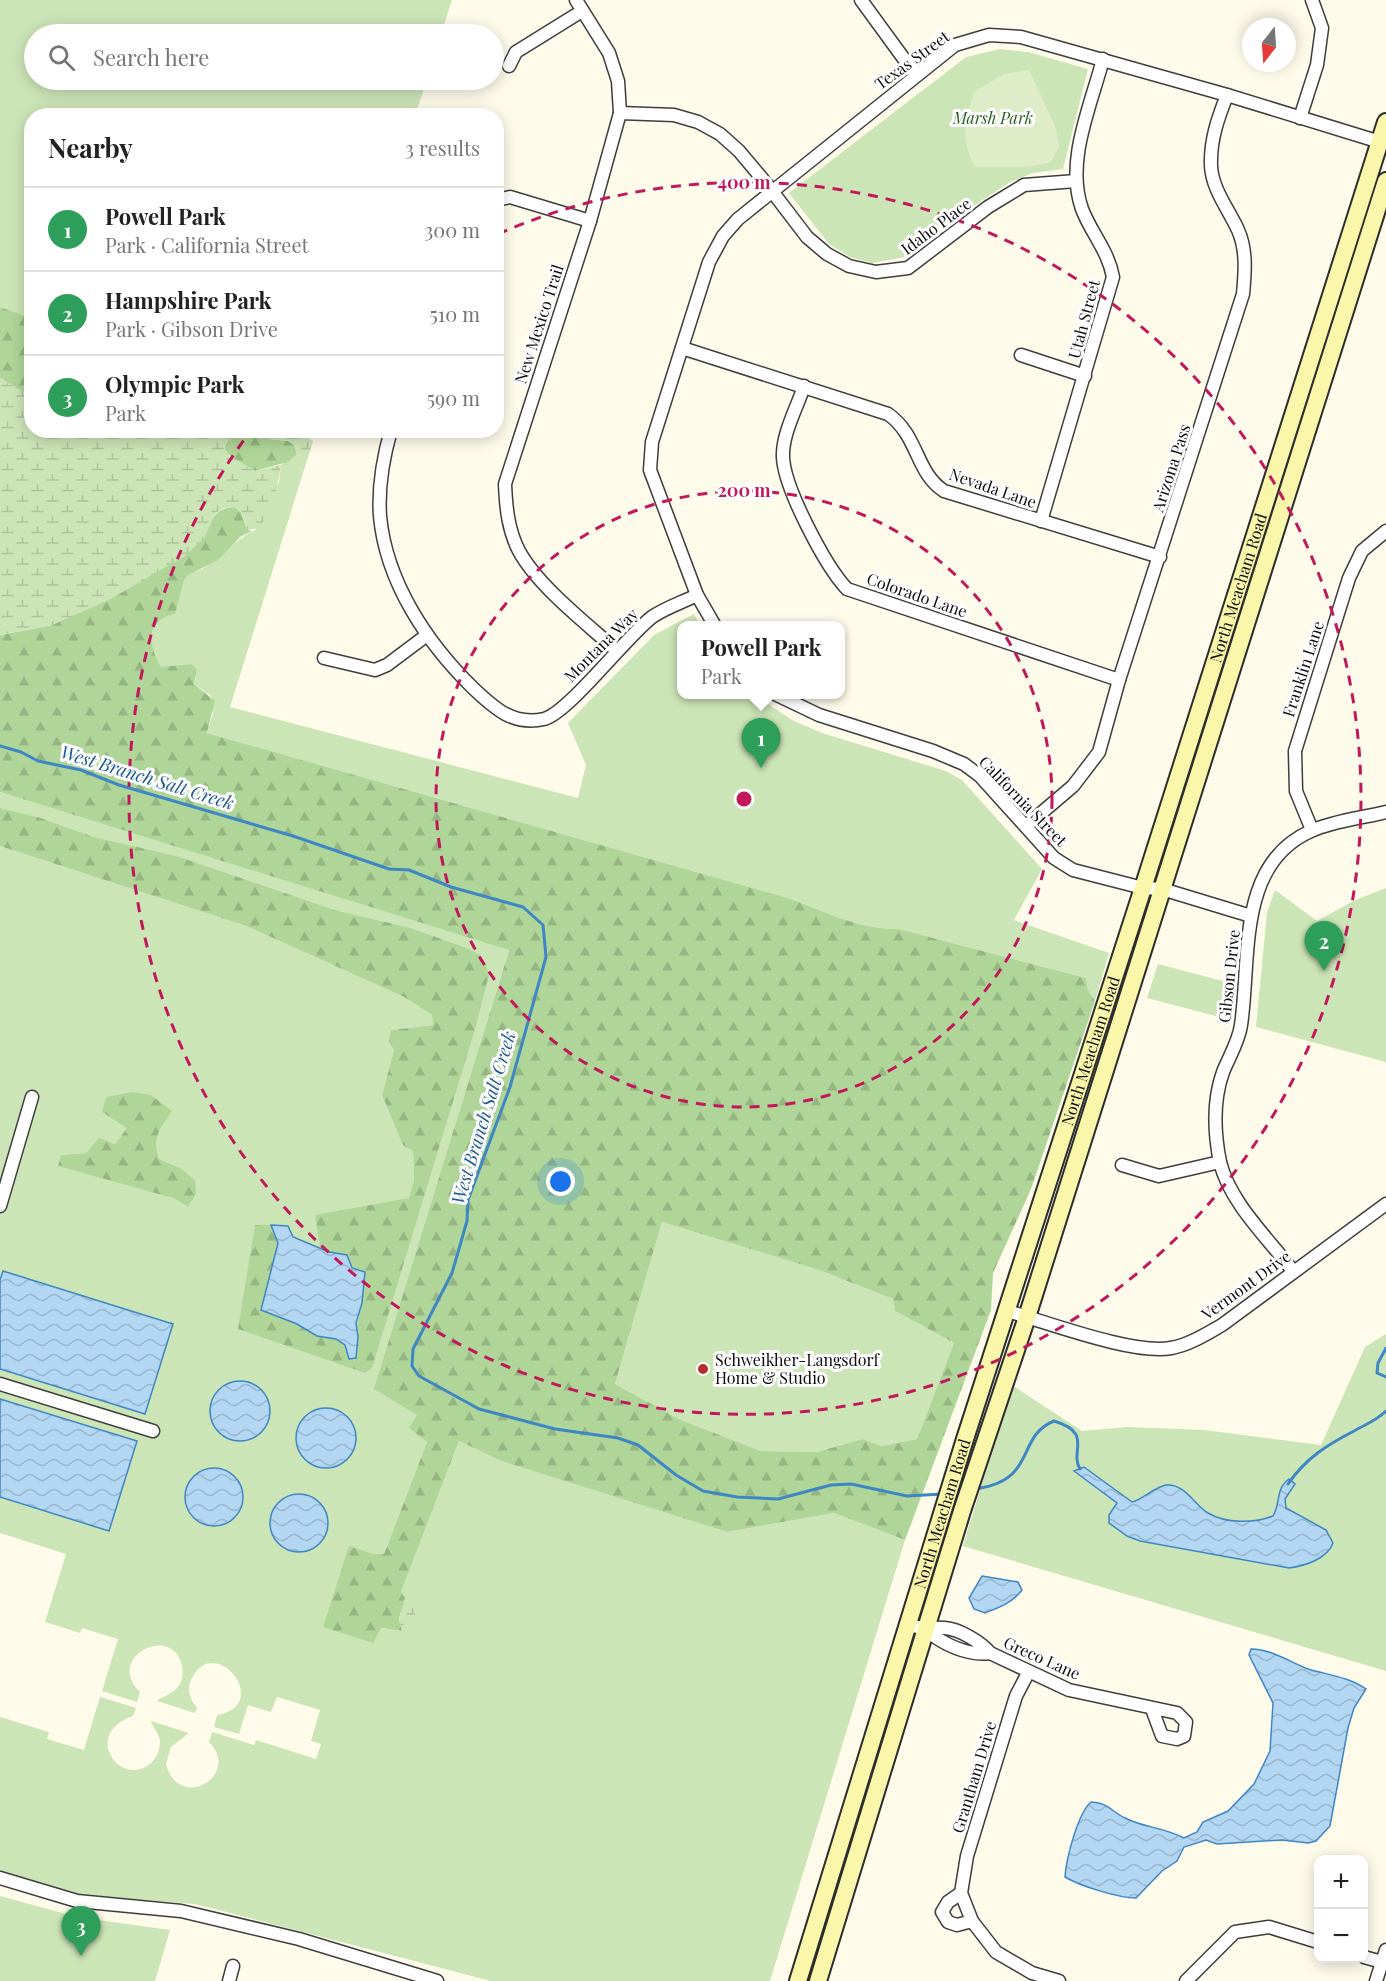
<!DOCTYPE html>
<html lang="en">
<head>
<meta charset="utf-8">
<style>
	body { margin:0; font-family:"Playfair Display",serif; background:#f6f6f6; color:#222 }
	.controls { position:absolute; right:18px; bottom:18px; display:grid; overflow:hidden; border-radius:12px; box-shadow:0 3px 15px #0003 }
	.controls button { width:54px; height:54px; display:grid; place-items:center; padding:0; border:0; border-bottom:2px solid #e0e0e0; background:#fff; color:#222; font:30px sans-serif }
	.compass { position:absolute; left:1242px; top:18px; width:54px; height:54px; border-radius:50%; background:#fff; box-shadow:0 3px 15px #0003; rotate:197deg }
	.you { position:absolute; left:561px; top:1182px; width:21px; height:21px; margin:-15px; border:4px solid #fff; border-radius:50%; background:#1a73e8; box-shadow:0 0 0 9px #1a73e833 }
	.badge { display:grid; place-items:center; width:39px; height:39px; border-radius:50%; background:#ea580c; color:#fff; font-size:20px; font-weight:700 }
	.pin { position:absolute; translate:-50% -50px; filter:drop-shadow(0 2px 3px #0008) }
	.pin::after { content:''; position:absolute; top:32px; width:21px; height:18px; background:inherit; clip-path:polygon(0 0,100% 0,50% 100%) }
	.popup { position:absolute; left:677px; top:621px; width:168px; height:78px; box-sizing:border-box; display:grid; place-content:center; border-radius:12px; background:#fff; filter:drop-shadow(0 2px 4px #0005); font-size:20px; white-space:nowrap; color:#767676 }
	.popup b { font-size:22px; color:#222 }
	.popup::after { content:''; position:absolute; left:50%; top:100%; margin-left:-12px; border:12px solid transparent; border-top-color:#fff }
	.list { margin:0; padding:0; list-style:none }
	h2 { display:flex; justify-content:space-between; align-items:center; height:78px; margin:0; padding:0 24px; font-size:26px }
	h2 small { font-size:20px; font-weight:400; color:#767676 }
	.list li { display:grid; grid-template-columns:39px 1fr auto; gap:18px; align-items:center; box-sizing:border-box; height:84px; padding:0 24px; border-top:2px solid #e0e0e0 }
	.list b { display:block; font-size:22px; white-space:nowrap }
	.list p { margin:0; font-size:20px; white-space:nowrap; color:#767676 }
	.list em { font-size:20px; font-style:normal; color:#767676 }
	.icon { flex:none; width:33px; height:33px; fill:none; stroke:currentColor; stroke-width:2; stroke-linecap:round; stroke-linejoin:round }
	.map { position:relative; flex:none; width:1386px; height:1981px; overflow:hidden }
	.search { position:absolute; background:#fff; box-shadow:0 3px 15px #0003; left:24px; top:24px; width:480px; height:66px; display:flex; align-items:center; gap:15px; box-sizing:border-box; padding:0 21px; border-radius:33px; color:#767676; font-size:22px }
	.panel { position:absolute; background:#fff; box-shadow:0 3px 15px #0003; left:24px; top:108px; width:480px; height:330px; border-radius:24px }
	.map>svg:first-child { display:block }
	.green { fill:#cce5b7; fill-rule:evenodd }
	.forest { fill:url(#forest-firs); fill-rule:evenodd }
	.wetland { fill:url(#wetland-marsh) }
	.pitch { fill:#deedc8 }
	.water { fill:url(#water-waves); stroke:#3e86c4; stroke-width:1.5 }
	.lines { fill:none; stroke-linecap:round; stroke-linejoin:round }
	.stream { stroke:#3e86c4; stroke-width:3 }
	.minor-casing { stroke:#3e3e3e; stroke-width:15 }
	.secondary-casing { stroke:#2d2d2d; stroke-width:20 }
	.minor { stroke:#fff; stroke-width:12 }
	.secondary { stroke:#faf6aa; stroke-width:16 }
	.ring { fill:none; stroke:#c2185b; stroke-width:3; stroke-dasharray:10 8 }
	.poi-dot { fill:#b22f2d; stroke:#fff; stroke-width:2 }
	.labels { text-anchor:middle; stroke-width:6; stroke-linejoin:round; paint-order:stroke }
	.street-label { font-size:16px; fill:#0b0b0b; stroke:#fff }
	.park-label { font-size:16px; font-style:italic; fill:#295e20; stroke:#fff }
	.poi-label { font-size:16px; fill:#0b0b0b; stroke:#fff; text-anchor:start }
	.water-label { font-size:18px; font-style:italic; fill:#1d5994; stroke:#fff }
	.centre { fill:#c2185b; stroke:#fff; stroke-width:3 }
	.ring-label { font-size:18px; text-anchor:middle; font-weight:bold; fill:#c2185b; stroke:#fff; stroke-width:6; stroke-linejoin:round; paint-order:stroke }
</style>
</head>
<body>
<div class="map">
<svg width="1386" height="1981" viewBox="0 0 1386 1981">
	<defs>
		<pattern id="forest-firs" width="22" height="20" patternUnits="userSpaceOnUse" patternTransform="scale(1.5)"><rect width="22" height="20" fill="#afd598"/><path d="M5 1l3.5 6h-7zM16 11l3.5 6h-7z" fill="#95b682"/></pattern>
		<pattern id="wetland-marsh" width="20" height="14" patternUnits="userSpaceOnUse" patternTransform="scale(1.5)"><rect width="20" height="14" fill="#cce5b7"/><path d="M1 5h8M5 5V1M11 12h8M15 12V8" fill="none" stroke="#aec39c"/></pattern>
		<pattern id="water-waves" width="16" height="10" patternUnits="userSpaceOnUse" patternTransform="scale(1.5)"><rect width="16" height="10" fill="#b3d6f2"/><path d="M0 5q4-4 8 0t8 0" fill="none" stroke="#99b6ce"/></pattern>
	</defs>
	<rect width="100%" height="100%" fill="#fefbeb"/>
	<g class="green">
		<polygon points="0,0 452,0 441,34 34,34 34,80 427,80 415,115 32,116 31,318 0,307"/>
		<polygon points="1000,49 1028,52 1088,69 1063,169 1033,173 1010,182 957,217 910,256 872,263 850,257 829,244 789,193 966,57"/>
		<path d="M 297,454 L 309,454 L 230,707 L 578,798 L 586,765 L 568,723 L 654,635 L 694,614 L 700,625 L 682,626 L 682,694 L 755,695 L 792,720 L 822,733 L 946,771 L 962,780 L 1042,869 L 1014,920 L 1109,953 L 1095,1001 L 1088,990 L 1086,978 L 899,929 C 860,930 824,911 788,898 L 207,733 L 213,714 L 211,696 L 194,684 L 196,677 L 192,664 L 161,668 C 148,645 145,620 175,614 C 177,603 179,587 185,578 C 189,572 199,571 205,567 C 224,554 237,538 257,529 L 279,482 L 281,465 Z"/>
		<path d="M 0,792 L 509,949 L 375,1389 L 418,1415 L 427,1442 L 384,1554 L 373,1554 L 380,1628 L 401,1631 L 401,1592 L 459,1441 L 501,1461 L 727,1532 L 834,1513 L 905,1540 L 770,1981 L 491,1981 L 195,1904 L 79,1895 L 0,1871 L 0,1717 L 49,1732 L 47,1739 L 84,1750 L 100,1697 L 136,1708 L 133,1716 C 80,1734 122,1791 152,1762 C 157,1757 160,1749 160,1741 C 159,1733 152,1727 151,1721 L 189,1733 L 171,1747 L 166,1764 C 179,1813 242,1775 209,1742 L 212,1732 L 254,1745 L 256,1740 L 316,1759 L 321,1744 L 311,1741 L 320,1710 L 277,1697 L 271,1712 L 248,1705 L 239,1734 L 214,1727 L 217,1715 C 274,1705 215,1632 192,1678 C 186,1689 190,1699 197,1708 L 195,1713 L 157,1701 C 163,1696 171,1695 177,1688 C 182,1682 184,1674 182,1666 C 173,1622 104,1657 140,1692 L 137,1702 L 102,1691 L 118,1639 L 82,1628 L 80,1633 L 45,1622 L 66,1554 L 0,1533 L 0,1497 L 109,1531 L 137,1441 L 0,1399 L 0,1369 L 145,1414 L 3,1272 L 0,1280 L 0,846 L 246,926 L 404,997 L 432,1015 L 433,1025 L 391,1030 L 394,1050 L 382,1095 L 413,1151 L 414,1181 L 372,1368 L 467,948 L 411,928 L 335,910 L 177,856 L 94,837 L 38,817 L 0,808 ZM 171,1111 C 159,1129 152,1136 159,1159 L 180,1168 L 187,1207 L 173,1198 L 61,1155 L 86,1153 L 99,1139 L 115,1144 L 127,1128 ZM 224,1386 L 269,1420 L 258,1435 L 211,1402 ZM 350,1420 L 356,1438 L 296,1440 L 302,1421 ZM 236,1477 L 244,1495 L 232,1520 L 215,1526 ZM 299,1494 L 316,1499 L 327,1514 L 272,1535 L 271,1515 L 290,1496 Z"/>
		<polygon points="1386,888 1386,1062 1256,1027 1267,912 1275,890 1317,921 1353,901"/>
		<polygon points="1158,964 1234,984 1231,1020 1147,998"/>
		<polygon points="662,1222 819,1270 893,1299 895,1311 954,1343 917,1439 880,1446 862,1439 817,1452 761,1451 681,1420 615,1384"/>
		<polygon points="1386,1334 1386,1671 963,1546 1012,1385 1082,1431 1127,1427 1204,1430 1321,1445 1365,1347"/>
		<polygon points="0,1896 77,1917 170,1930 155,1981 0,1981"/>
	</g>
	<g class="forest">
		<polygon points="0,307 31,318 31,397 0,378"/>
		<polygon points="241,436 288,441 294,445 297,454 288,462 255,471 231,457 224,449 228,440"/>
		<path d="M 234,507 L 241,512 L 247,530 L 252,531 L 240,537 L 218,560 L 188,575 L 184,580 L 175,614 C 145,620 148,645 161,667 L 192,664 L 197,670 L 194,684 L 215,701 L 207,733 L 788,898 C 824,911 860,930 899,929 L 1086,978 L 1088,990 L 1095,1001 L 1031,1189 L 993,1273 L 991,1310 L 905,1540 L 834,1513 L 727,1532 L 501,1461 L 459,1441 L 401,1592 L 405,1598 L 399,1619 L 402,1631 L 381,1628 L 373,1643 L 323,1627 L 349,1546 L 373,1554 L 384,1554 L 427,1442 L 409,1428 L 417,1415 L 374,1389 L 509,950 L 0,792 L 0,635 L 52,625 L 204,538 C 210,521 215,508 234,507 ZM 662,1222 L 819,1270 L 893,1299 L 895,1311 L 954,1343 L 917,1439 L 881,1446 L 862,1439 L 817,1452 L 761,1451 L 681,1420 L 615,1384 Z"/>
		<path d="M 0,808 L 38,817 L 94,837 L 177,856 L 335,910 L 411,928 L 467,948 L 480,955 L 486,964 L 489,975 L 475,1029 L 372,1368 L 365,1373 L 238,1329 L 255,1225 L 271,1225 L 278,1243 L 261,1310 L 297,1324 L 317,1336 L 336,1339 L 345,1345 L 358,1337 C 355,1320 362,1316 361,1303 C 361,1288 352,1269 347,1255 L 329,1252 L 320,1247 L 315,1215 L 409,1198 L 414,1181 L 413,1151 L 403,1145 L 382,1095 L 394,1050 L 389,1041 L 391,1030 L 433,1025 L 432,1015 L 404,997 L 246,926 L 0,846 Z"/>
		<path d="M 133,1092 L 151,1095 L 172,1111 C 160,1129 152,1136 159,1159 L 180,1168 L 195,1180 L 196,1194 L 188,1207 L 173,1198 L 58,1166 L 61,1155 L 86,1153 L 99,1138 L 115,1144 L 127,1128 L 102,1112 L 106,1097 Z"/>
	</g>
	<g class="wetland">
		<path d="M 0,378 L 31,397 L 32,430 L 296,430 L 313,441 L 309,454 L 297,454 L 294,445 L 288,441 L 241,436 L 228,440 L 224,449 L 231,457 L 255,471 L 281,465 C 278,485 272,515 257,529 L 247,530 L 241,512 L 234,507 L 224,508 L 216,513 L 204,538 L 185,556 L 107,601 L 52,625 L 0,635 Z"/>
		<path d="M 405,1598 C 416,1607 421,1622 407,1631 L 402,1631 L 399,1619 Z"/>
	</g>
	<path class="pitch" d="M 1029,70 L 1056,128 L 1059,147 L 1051,162 L 1029,167 L 975,167 C 959,137 966,122 974,92 L 1004,74 Z"/>
	<g class="water">
		<polygon points="271,1225 288,1226 293,1237 329,1252 347,1255 352,1268 365,1272 362,1303 356,1323 358,1337 356,1358 349,1359 345,1345 336,1339 317,1336 297,1324 261,1310 278,1243"/>
		<polygon points="3,1271 173,1324 145,1414 0,1369 0,1280"/>
		<circle cx="240" cy="1411" r="30"/>
		<polygon points="0,1399 137,1441 109,1531 0,1497"/>
		<circle cx="326" cy="1438" r="30"/>
		<path d="M 1084,1467 L 1132,1502 C 1144,1499 1154,1487 1166,1485 C 1185,1483 1195,1506 1208,1513 C 1226,1524 1255,1523 1273,1516 C 1281,1503 1275,1489 1289,1479 L 1295,1484 L 1285,1499 L 1286,1508 L 1326,1530 L 1333,1543 C 1327,1559 1305,1566 1289,1568 L 1140,1541 L 1127,1536 L 1109,1523 L 1109,1515 L 1117,1503 L 1074,1471 Z"/>
		<circle cx="214" cy="1497" r="29"/>
		<circle cx="299" cy="1523" r="29"/>
		<path d="M 982,1576 L 1018,1582 L 1022,1590 C 1012,1603 1000,1607 985,1613 L 974,1609 L 969,1598 Z"/>
		<path d="M 1251,1649 C 1271,1649 1290,1662 1308,1669 C 1328,1675 1349,1677 1366,1689 L 1354,1708 L 1348,1728 L 1330,1826 L 1316,1841 L 1308,1843 L 1282,1840 L 1217,1844 L 1206,1840 L 1184,1847 L 1177,1861 L 1162,1871 L 1136,1898 C 1119,1898 1080,1886 1065,1877 C 1066,1859 1078,1813 1091,1802 C 1107,1802 1112,1812 1125,1818 C 1145,1828 1163,1827 1184,1838 L 1197,1832 L 1203,1822 L 1228,1811 L 1254,1784 L 1270,1751 L 1273,1703 L 1249,1655 Z"/>
	</g>
	<g class="lines">
		<g class="stream">
			<polyline points="0,746 21,752 38,761 81,770 119,785 293,836 389,869 409,870 451,887 523,907 543,925 546,957 510,1087 468,1200 467,1221 452,1273 413,1349 412,1366 419,1376 479,1409 555,1429 618,1438 638,1445 676,1475 703,1491 737,1497 778,1499 831,1485 851,1484 907,1496 943,1494"/>
			<polyline points="1386,1348 1378,1363 1377,1373 1386,1377"/>
			<path d="M 1288,1484 C 1306,1458 1327,1445 1354,1431 C 1366,1424 1376,1421 1386,1411"/>
			<path d="M 976,1489 C 1038,1480 1015,1437 1054,1421 C 1094,1433 1069,1451 1080,1469"/>
		</g>
		<defs>
			<g id="minor">
				<path d="M 576,0 L 609,53 L 618,81 L 620,113 L 590,221 L 505,484 C 506,507 508,530 519,551 C 538,586 586,623 616,650"/>
				<polyline points="861,0 915,74"/>
				<polyline points="509,66 516,52 582,11"/>
				<polyline points="620,113 674,115 698,122 720,134 739,151 765,182 807,237 827,254 849,266 876,272 908,268 988,207 1024,185 1076,181"/>
				<polyline points="1300,118 1317,65 1322,28 1312,0"/>
				<polyline points="496,200 510,197 590,221"/>
				<path d="M 682,348 L 888,414 C 919,436 915,472 944,491 L 1160,557"/>
				<polyline points="1021,355 1085,376"/>
				<path d="M 804,386 C 797,408 782,434 783,457 C 784,488 826,567 847,589 L 1119,680"/>
				<path d="M 391,430 C 383,458 378,487 380,516 C 386,582 427,643 473,688 C 494,708 513,726 544,719 C 568,713 625,638 652,617 C 665,608 683,602 697,595"/>
				<path d="M 1041,521 L 1113,277 C 1108,250 1091,233 1082,209 C 1065,161 1091,106 1103,59"/>
				<polyline points="715,626 697,595 650,470 652,442 709,262 723,236 738,219 955,45 989,35 1021,37 1227,95 1380,142"/>
				<polyline points="324,658 375,670 387,665 427,635"/>
				<polyline points="775,694 819,715 933,751 964,764 980,776 1054,858 1073,870 1143,888 1162,889 1251,916"/>
				<path d="M 1026,826 L 1073,786 L 1099,752 L 1119,680 L 1243,294 C 1245,273 1247,250 1238,230 C 1229,210 1212,189 1211,166 C 1210,140 1218,118 1227,95"/>
				<polyline points="1312,830 1296,791 1295,751 1349,578 1362,551 1386,531"/>
				<polyline points="1122,1165 1159,1176 1220,1162"/>
				<polyline points="0,1206 32,1097"/>
				<path d="M 1293,1271 C 1268,1238 1230,1203 1220,1162 C 1214,1132 1213,1100 1223,1072 C 1229,1057 1239,1041 1241,1025 C 1251,959 1236,864 1311,831 C 1333,821 1362,818 1386,812"/>
				<path d="M 1007,1311 C 1047,1322 1133,1355 1171,1348 C 1189,1345 1206,1334 1222,1325 L 1386,1204"/>
				<polyline points="0,1384 153,1431"/>
				<path d="M 907,1625 C 926,1630 928,1627 945,1628 C 959,1629 981,1642 990,1653 C 967,1656 943,1644 926,1630"/>
				<polyline points="990,1653 1069,1690 1177,1713 1186,1722 1184,1736 1177,1739 1162,1736 1152,1709"/>
				<polyline points="1028,1673 1016,1696 967,1856 961,1893 972,1921 996,1952 1032,1973 1059,1981"/>
				<polyline points="0,1878 77,1901 181,1911 299,1939 437,1981"/>
				<polyline points="961,1893 948,1902 942,1912 948,1922 957,1925 972,1921"/>
				<polyline points="1364,1957 1382,1962"/>
				<polyline points="229,1981 233,1966"/>
				<polyline points="1186,1981 1235,1932 1269,1927 1318,1942"/>
				<polyline points="1376,1981 1386,1950"/>
			</g>
			<g id="secondary">
				<path id="s1" d="M 798,1981 L 965,1439 L 1143,888 L 1386,122"/>
				<polyline points="818,1981 962,1511 1027,1317 1386,181"/>
			</g>
		</defs>
		<use href="#minor" class="minor-casing"/>
		<use href="#secondary" class="secondary-casing"/>
		<use href="#minor" class="minor"/>
		<use href="#secondary" class="secondary"/>
	</g>
	<g class="ring">
		<circle cx="744" cy="799" r="308"/>
		<path d="M498 234A616 616 0 1 1 249 433"/>
	</g>
	<circle class="poi-dot" cx="703" cy="1369" r="6"/>
	<g class="labels">
		<g class="street-label">
			<text transform="translate(912 60) rotate(-36)" y="6">Texas Street</text>
			<text transform="translate(936 226) rotate(-37)" y="6">Idaho Place</text>
			<text transform="translate(1084 319) rotate(-75)" y="6">Utah Street</text>
			<text transform="translate(539 324) rotate(-72)" y="6">New Mexico Trail</text>
			<text transform="translate(1171 468) rotate(-72)" y="6">Arizona Pass</text>
			<text transform="translate(993 488) rotate(19)" y="6">Nevada Lane</text>
			<text dy="6" stroke="none"><textPath href="#s1" startOffset="1461">North Meacham Road</textPath></text>
			<text transform="translate(917 595) rotate(19)" y="6">Colorado Lane</text>
			<text transform="translate(601 645) rotate(-45)" y="6">Montana Way</text>
			<text transform="translate(1303 669) rotate(-72)" y="6">Franklin Lane</text>
			<text transform="translate(1023 801) rotate(46)" y="6">California Street</text>
			<text transform="translate(1229 976) rotate(-84)" y="6">Gibson Drive</text>
			<text dy="6" stroke="none"><textPath href="#s1" startOffset="975">North Meacham Road</textPath></text>
			<text transform="translate(1246 1285) rotate(-36)" y="6">Vermont Drive</text>
			<text dy="6" stroke="none"><textPath href="#s1" startOffset="489">North Meacham Road</textPath></text>
			<text transform="translate(1042 1658) rotate(24)" y="6">Greco Lane</text>
			<text transform="translate(974 1777) rotate(-73)" y="6">Grantham Drive</text>
		</g>
		<g class="park-label">
			<text x="993" y="124">Marsh Park</text>
		</g>
		<g class="poi-label">
			<text x="715" y="1366">Schweikher-Langsdorf<tspan x="715" dy="18">Home &amp; Studio</tspan></text>
		</g>
		<g class="water-label">
			<text transform="translate(147 778) rotate(17)" y="6">West Branch Salt Creek</text>
			<text transform="translate(484 1118) rotate(-73)" y="6">West Branch Salt Creek</text>
		</g>
	</g>
	<circle cx="744" cy="799" r="9" class="centre"/>
	<g class="ring-label">
		<text x="744" y="189">400 m</text>
		<text x="744" y="497">200 m</text>
	</g>
</svg>
<div class="controls">
<button>+</button>
<button>−</button>
</div>
<svg class="compass" viewBox="-18 -18 36 36"><path d="M0-13l5 13h-10z" fill="#e53935"/><path d="M0 13l5-13h-10z" fill="#767676"/></svg>
<div class="you"></div>
<div class="pin badge" style="left:761px;top:768px;background:#2e9e5b">1</div>
<div class="popup"><b>Powell Park</b>Park</div>
<div class="pin badge" style="left:1324px;top:971px;background:#2e9e5b">2</div>
<div class="pin badge" style="left:81px;top:1956px;background:#2e9e5b">3</div>
<div class="search"><svg class="icon" aria-label="search" viewBox="0 0 24 24"><circle cx="10" cy="10" r="6"/><path d="M15 15l6 6"/></svg>Search here</div>
<section class="panel">
<h2>Nearby<small>3 results</small></h2>
<ul class="list">
<li><span class="badge" style="background:#2e9e5b">1</span><div><b>Powell Park</b><p>Park · California Street</p></div><em>300 m</em></li>
<li><span class="badge" style="background:#2e9e5b">2</span><div><b>Hampshire Park</b><p>Park · Gibson Drive</p></div><em>510 m</em></li>
<li><span class="badge" style="background:#2e9e5b">3</span><div><b>Olympic Park</b><p>Park</p></div><em>590 m</em></li>
</ul>
</section>
</div>
</body>
</html>
